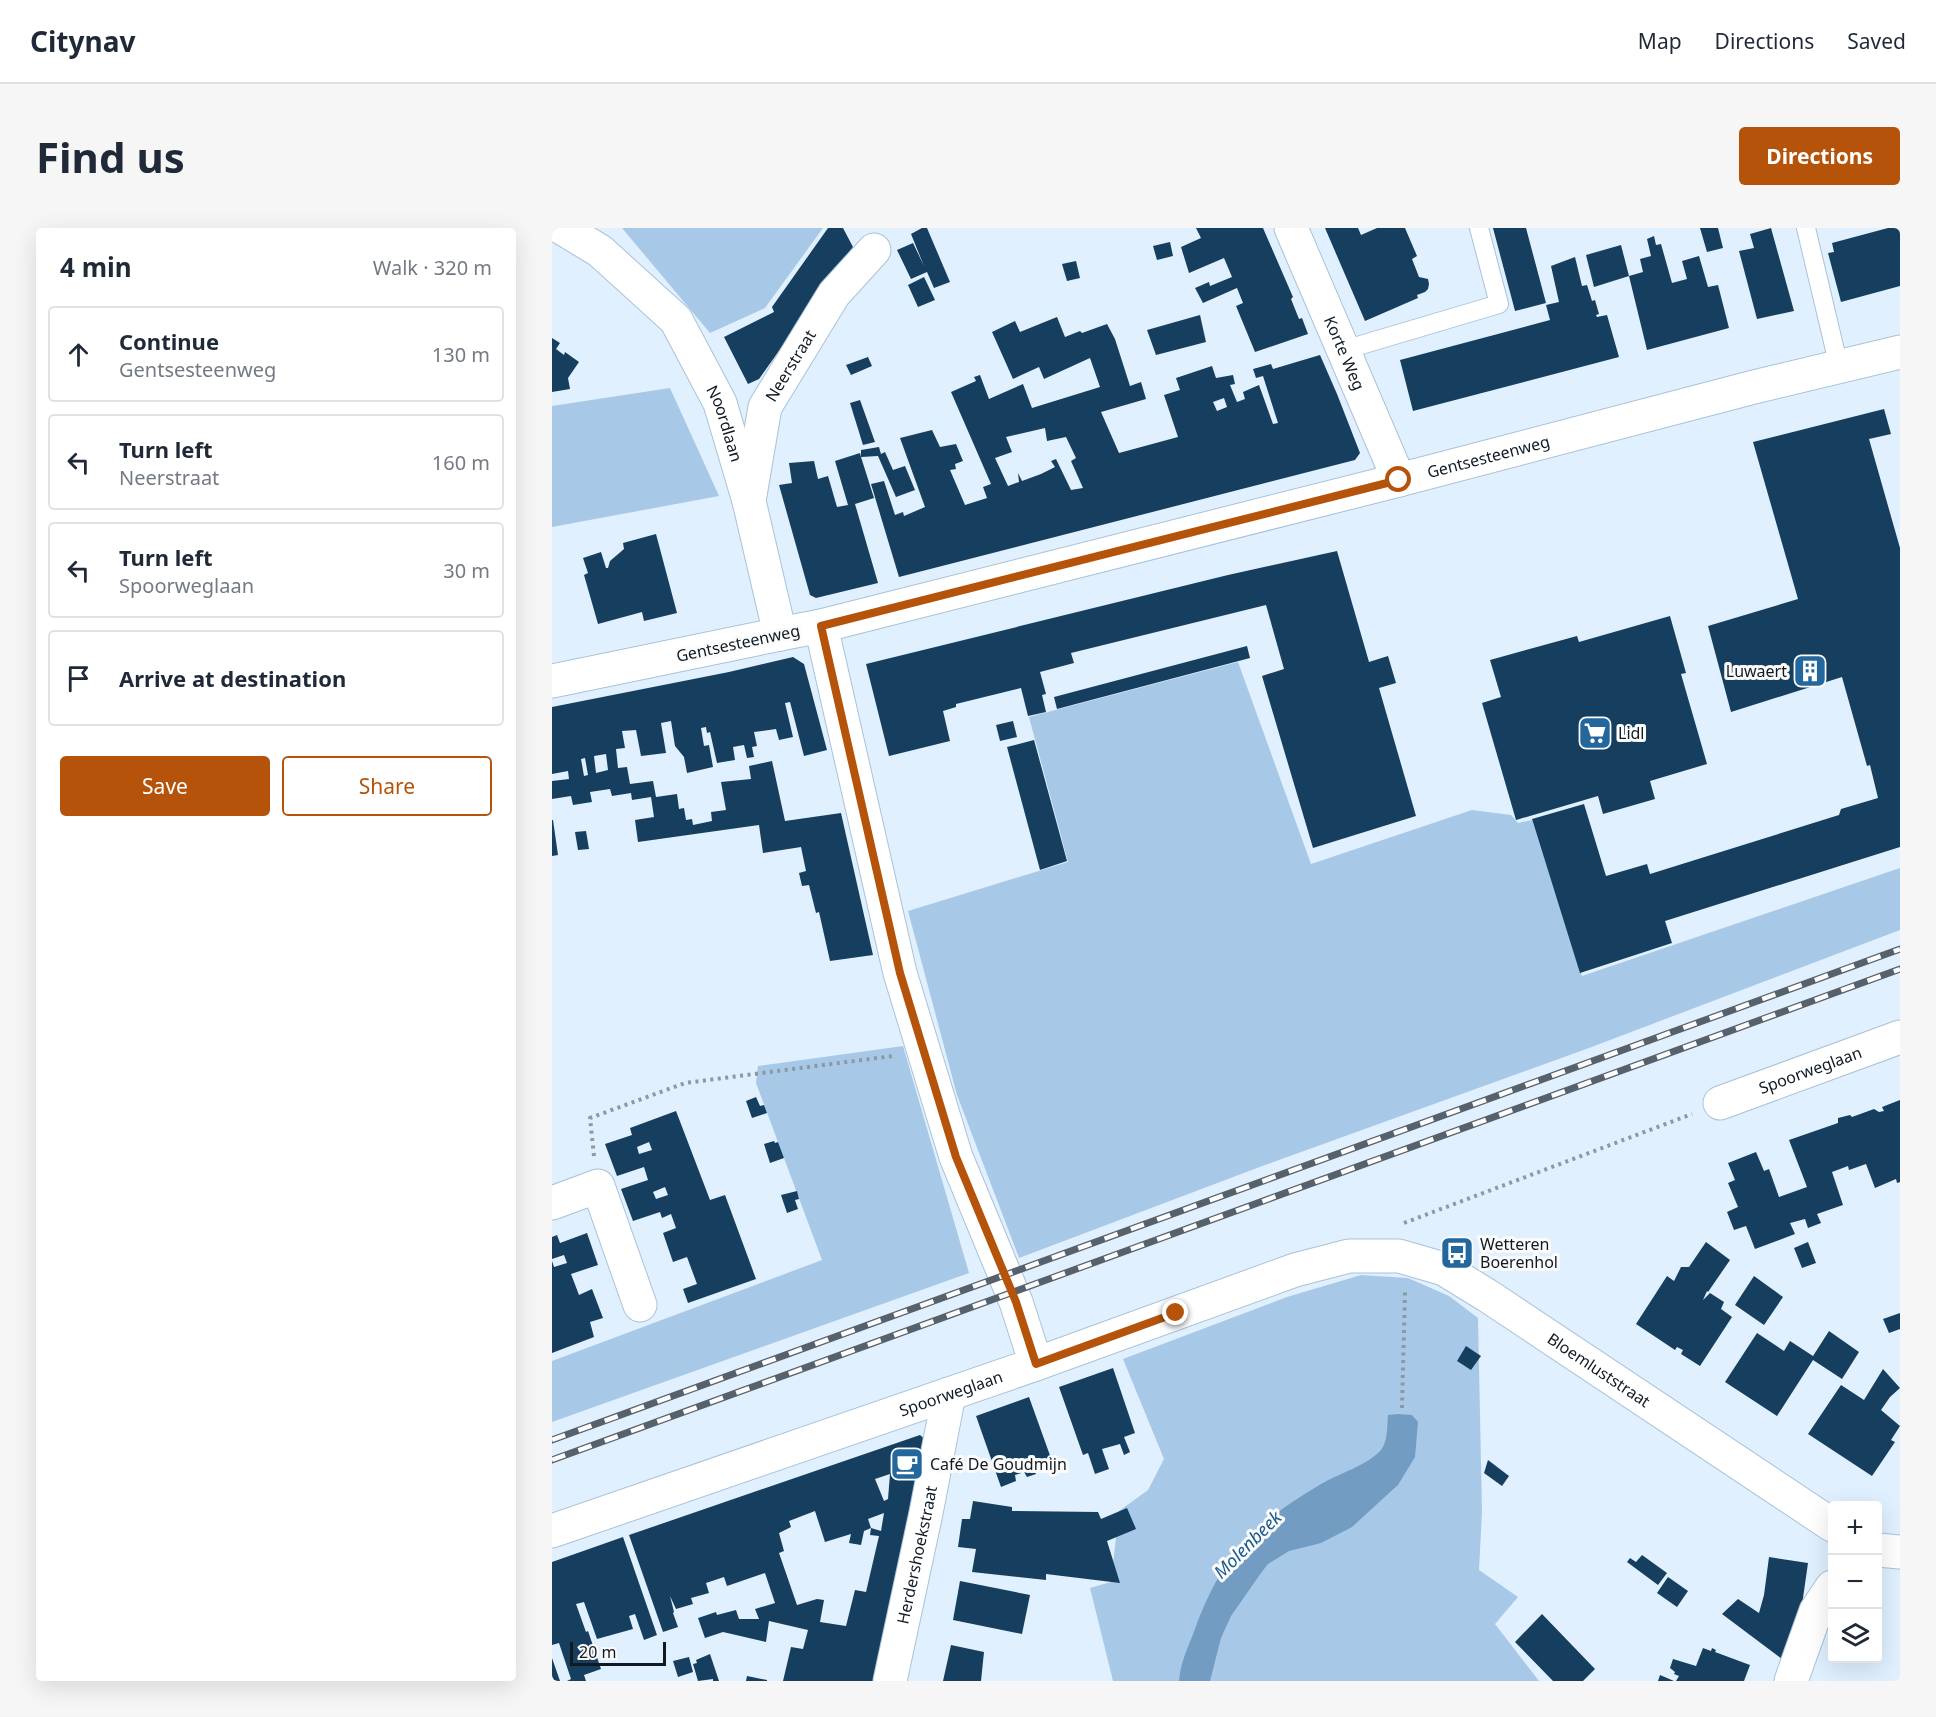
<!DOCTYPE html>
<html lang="en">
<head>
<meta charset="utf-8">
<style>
	body { margin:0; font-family:"Noto Sans",sans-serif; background:#f6f6f7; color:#1f2937 }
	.controls { position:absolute; right:18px; bottom:18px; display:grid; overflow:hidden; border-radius:6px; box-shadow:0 6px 24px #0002 }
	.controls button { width:54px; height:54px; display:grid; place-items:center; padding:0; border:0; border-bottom:2px solid #e0e1e3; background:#fff; color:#1f2937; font:30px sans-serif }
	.scale { position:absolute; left:18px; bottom:15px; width:96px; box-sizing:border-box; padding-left:6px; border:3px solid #111a23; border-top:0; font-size:16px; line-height:21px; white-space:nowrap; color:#111a23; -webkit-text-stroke:4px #fbfbfb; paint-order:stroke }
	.stop { position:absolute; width:18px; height:18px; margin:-14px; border:4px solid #b45309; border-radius:50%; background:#fff }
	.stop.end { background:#b45309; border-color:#fff; box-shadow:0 2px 6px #0008 }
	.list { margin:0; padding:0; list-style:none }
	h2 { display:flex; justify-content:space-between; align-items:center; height:78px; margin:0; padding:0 24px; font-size:26px }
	h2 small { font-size:20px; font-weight:400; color:#747a83 }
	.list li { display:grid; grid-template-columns:39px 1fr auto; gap:18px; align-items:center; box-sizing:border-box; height:96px; margin:0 12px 12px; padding:0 12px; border:2px solid #e0e1e3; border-radius:6px }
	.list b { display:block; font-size:22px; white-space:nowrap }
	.list p { margin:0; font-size:20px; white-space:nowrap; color:#747a83 }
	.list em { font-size:20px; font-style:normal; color:#747a83 }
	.actions { display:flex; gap:12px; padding:18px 24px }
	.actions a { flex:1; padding:14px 0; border:2px solid #b45309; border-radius:6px; text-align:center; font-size:21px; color:#b45309 }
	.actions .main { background:#b45309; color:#fff }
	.icon { flex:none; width:33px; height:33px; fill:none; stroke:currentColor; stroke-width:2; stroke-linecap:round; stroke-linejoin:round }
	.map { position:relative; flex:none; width:1348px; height:1453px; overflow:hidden; border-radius:6px }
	header { display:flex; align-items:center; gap:36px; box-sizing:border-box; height:84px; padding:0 30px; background:#fff; border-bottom:2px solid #e0e1e3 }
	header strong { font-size:28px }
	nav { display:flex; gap:33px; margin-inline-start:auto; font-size:21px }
	.intro { display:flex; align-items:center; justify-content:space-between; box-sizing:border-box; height:144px; padding:0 36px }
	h1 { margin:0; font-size:42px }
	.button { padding:15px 27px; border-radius:6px; background:#b45309; color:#fff; font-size:21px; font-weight:700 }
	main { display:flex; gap:36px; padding:0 36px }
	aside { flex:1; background:#fff; border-radius:6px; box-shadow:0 6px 24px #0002 }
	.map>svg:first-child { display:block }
	.green { fill:#a7c9e7 }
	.water { fill:#729cc1 }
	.building { fill:#163e5f; fill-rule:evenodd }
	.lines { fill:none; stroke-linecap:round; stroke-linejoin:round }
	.service-casing { stroke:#a9c2d9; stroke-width:20 }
	.minor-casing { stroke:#a9c2d9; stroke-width:35 }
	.tertiary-casing { stroke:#a9c2d9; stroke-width:35 }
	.path { stroke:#8c99a5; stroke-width:4; stroke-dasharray:3 4.5; stroke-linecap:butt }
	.service { stroke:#fff; stroke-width:18 }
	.minor { stroke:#fff; stroke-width:33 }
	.tertiary { stroke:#fff; stroke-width:33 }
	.rail-casing { stroke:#56616c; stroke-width:7 }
	.rail { stroke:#fbfbfb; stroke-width:4.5; stroke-dasharray:14; stroke-linecap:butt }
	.route { stroke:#b45309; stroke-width:8 }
	.labels { text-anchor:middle; stroke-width:6; stroke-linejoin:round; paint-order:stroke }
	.street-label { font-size:16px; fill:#111a23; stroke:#fbfbfb }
	.poi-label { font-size:16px; fill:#111a23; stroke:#fbfbfb; text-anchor:start }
	.water-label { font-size:18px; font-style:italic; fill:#1b5c8d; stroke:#fbfbfb }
</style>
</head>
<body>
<header>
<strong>Citynav</strong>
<nav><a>Map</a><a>Directions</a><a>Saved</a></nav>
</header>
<div class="intro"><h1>Find us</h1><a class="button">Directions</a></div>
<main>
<aside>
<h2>4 min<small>Walk · 320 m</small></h2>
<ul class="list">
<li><svg class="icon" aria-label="ahead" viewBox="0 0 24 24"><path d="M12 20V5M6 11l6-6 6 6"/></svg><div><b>Continue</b><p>Gentsesteenweg</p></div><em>130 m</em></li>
<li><svg class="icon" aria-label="left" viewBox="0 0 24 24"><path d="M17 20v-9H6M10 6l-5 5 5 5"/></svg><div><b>Turn left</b><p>Neerstraat</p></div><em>160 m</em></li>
<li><svg class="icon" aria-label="left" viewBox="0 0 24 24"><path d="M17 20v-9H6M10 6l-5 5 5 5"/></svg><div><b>Turn left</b><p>Spoorweglaan</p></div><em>30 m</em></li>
<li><svg class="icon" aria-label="arrive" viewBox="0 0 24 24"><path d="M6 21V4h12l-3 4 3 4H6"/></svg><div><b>Arrive at destination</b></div></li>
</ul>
<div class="actions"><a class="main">Save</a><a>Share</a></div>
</aside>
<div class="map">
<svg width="1348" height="1453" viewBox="0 0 1348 1453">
	<rect width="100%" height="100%" fill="#e0f0fe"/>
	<g class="green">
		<polygon points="70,0 271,0 213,80 158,105"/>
		<polygon points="118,160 167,268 0,299 0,178"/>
		<polygon points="686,434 759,636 920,582 959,587 966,595 980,592 1030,748 1348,640 1348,702 1037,820 713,937 467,1030 405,867 356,683 516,634 477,489"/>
		<polygon points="351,818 417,1045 0,1194 0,1133 270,1032 204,855 206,838"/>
		<polygon points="809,1047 856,1050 897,1068 926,1090 930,1284 927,1342 966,1369 943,1396 987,1453 561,1453 538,1360 559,1354 567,1283 596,1262 612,1231 571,1131 735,1069"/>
	</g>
	<path class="water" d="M 846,1186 L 860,1187 L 866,1194 L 863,1229 L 846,1257 L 836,1266 L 800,1299 L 769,1315 L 737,1323 L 716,1336 L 709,1345 L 679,1388 L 669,1410 L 658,1453 L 627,1453 C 629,1432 636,1420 643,1401 C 670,1327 702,1296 769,1256 C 786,1246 816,1237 829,1222 C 836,1214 835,1197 836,1187 Z"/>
	<g class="building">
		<polygon points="276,0 291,0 301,19 207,151 196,156 172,109 222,84 220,79"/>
		<polygon points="370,0 375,0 398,54 382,60 375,44 359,51 345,22 361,15 372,38 359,6"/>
		<polygon points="644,0 711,0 741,69 739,71 747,91 750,90 756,106 703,124 684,78 691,75 685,60 651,75 643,60 657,54 658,58 680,49 672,30 637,45 629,19 649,10"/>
		<polygon points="773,0 806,0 809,7 825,0 853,0 865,28 860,31 867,49 876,51 877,56 876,61 873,64 865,67 866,70 813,93"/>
		<polygon points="941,0 974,0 994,75 963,83"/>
		<polygon points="1148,0 1166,0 1171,20 1155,24"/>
		<polygon points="1219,0 1242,83 1205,91 1187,23 1202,20 1198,6"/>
		<polygon points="1336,0 1348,0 1348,58 1289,74 1276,25 1282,24 1280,15"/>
		<polygon points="1102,8 1104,17 1109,16 1120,55 1135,51 1130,33 1147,28 1156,59 1166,57 1177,100 1095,122 1077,48 1091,44 1088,31 1099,28 1095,11"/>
		<polygon points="618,14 621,28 605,32 601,18"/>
		<polygon points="1069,17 1077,48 1042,59 1034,27"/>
		<polygon points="1023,29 1030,58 1035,57 1040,73 1043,72 1047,86 1044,87 1045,89 1055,87 1067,129 861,183 848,132 998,92 994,77 1007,74 999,38"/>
		<polygon points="524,33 528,50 515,53 510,36"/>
		<polygon points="372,49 383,72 366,79 356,57"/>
		<polygon points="648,87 654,114 604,127 595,102"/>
		<path d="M 505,89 L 513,109 L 528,103 L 530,105 L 555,96 L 563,111 L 578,158 L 589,154 L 594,171 L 549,184 L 567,225 L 626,209 L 612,167 L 628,162 L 624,150 L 660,138 L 664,150 L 681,147 L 683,156 L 678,157 L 685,174 L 693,171 L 691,164 L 707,157 L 721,196 L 726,195 L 711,148 L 704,150 L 701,141 L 719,136 L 721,141 L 768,127 L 785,166 L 808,225 L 803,232 L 347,349 L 319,256 L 332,253 L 343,287 L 351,284 L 352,288 L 373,279 L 348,210 L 380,202 L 388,219 L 404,216 L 411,233 L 403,236 L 404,241 L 398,242 L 413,277 L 435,270 L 431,259 L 439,256 L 399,164 L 424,153 L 422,149 L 428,147 L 437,171 L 471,156 L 480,180 L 548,159 L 538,130 L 492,151 L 487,139 L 461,151 L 440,104 L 463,93 L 468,104 ZM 672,170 L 675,179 L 665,183 L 661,174 ZM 493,200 L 495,213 L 514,209 L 524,230 L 519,233 L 531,260 L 519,262 L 504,231 L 499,233 L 503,239 L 489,246 L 470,253 L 466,245 L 467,254 L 456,258 L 443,230 L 460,224 L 454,209 Z"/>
		<polygon points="0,110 8,115 4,121 12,127 13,124 27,134 16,150 18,161 0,164"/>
		<polygon points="316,129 320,138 299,147 294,137"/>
		<polygon points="308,172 323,214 311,217 298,175"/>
		<polygon points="1332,181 1339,206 1317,211 1348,320 1348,619 1113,693 1120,715 1028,745 980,591 1032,576 1054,648 1095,636 1098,646 1287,587 1289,581 1326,570 1318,537 1315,538 1290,449 1179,484 1156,398 1246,371 1201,214"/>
		<polygon points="327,219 329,226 333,224 341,242 353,238 363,262 344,269 326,228 309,229 322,270 303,276 326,355 264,370 258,367 227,257 240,255 237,235 262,233 266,251 276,248 285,279 296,277 283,233 308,225 309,229 309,222"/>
		<polygon points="104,306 125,385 92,393 90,384 46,396 32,347 36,345 31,330 49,324 54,340 56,340 58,333 72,321 71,315"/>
		<polygon points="785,323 817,434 836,428 844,455 827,460 864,588 761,620 710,448 732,441 714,377 519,425 522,435 488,444 494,466 490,467 494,484 476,488 469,460 404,476 404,479 391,483 398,513 337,528 314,436 676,347"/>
		<polygon points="1118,388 1134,445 1129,446 1155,536 1098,553 1103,571 1051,586 1046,568 964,592 930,475 949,469 938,432 1025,408 1027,414"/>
		<polygon points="695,418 698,430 505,481 502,469"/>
		<path d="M 241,429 L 252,436 L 275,522 L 252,528 L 238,474 L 233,475 L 241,509 L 227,512 L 224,501 L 202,504 L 205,518 L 200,519 L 202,529 L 195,530 L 192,517 L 181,519 L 183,532 L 165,535 L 158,504 L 155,505 L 154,499 L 149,500 L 152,518 L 157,517 L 161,539 L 135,545 L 132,529 L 123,518 L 119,493 L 109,495 L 114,525 L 89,528 L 84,502 L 70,503 L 73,520 L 64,521 L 66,540 L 75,539 L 78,556 L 101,553 L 104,569 L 125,566 L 127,581 L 132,580 L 134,592 L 140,591 L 141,597 L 160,593 L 159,584 L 174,582 L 169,554 L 199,551 L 197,538 L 220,533 L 233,593 L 289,585 L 321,727 L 278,733 L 267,684 L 264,685 L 257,657 L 250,658 L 247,645 L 254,643 L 249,619 L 211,625 L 207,597 L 86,614 L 83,592 L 102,589 L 99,569 L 80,572 L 79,565 L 60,568 L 58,561 L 38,564 L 40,574 L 21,577 L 19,568 L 0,571 L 0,553 L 17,551 L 16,543 L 0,546 L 0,479 L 177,444 ZM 54,526 L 56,542 L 44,545 L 42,528 ZM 33,530 L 36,547 L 32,548 L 29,531 Z"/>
		<polygon points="461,493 465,509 448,513 444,497"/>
		<polygon points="482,512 515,633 488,642 455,519"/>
		<polygon points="0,592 1,592 6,627 0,628"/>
		<polygon points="34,603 37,621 26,622 23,604"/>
		<polygon points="204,869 208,878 212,877 215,885 200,890 194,873"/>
		<polygon points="1348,872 1348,954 1345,955 1344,951 1323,960 1314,936 1297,942 1296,938 1280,944 1291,977 1265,986 1269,995 1256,1000 1253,991 1238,995 1243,1006 1203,1021 1194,998 1182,1002 1175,984 1186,979 1176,955 1183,952 1176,935 1204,924 1212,943 1217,941 1227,969 1255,959 1237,912 1286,895 1286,890 1298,887 1300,889 1322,881 1327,884 1332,883 1330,879"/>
		<path d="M 124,883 L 158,972 L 173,967 L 204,1051 L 136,1075 L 131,1061 L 145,1056 L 135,1029 L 121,1034 L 111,1005 L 124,1000 L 119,986 L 110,990 L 108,984 L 81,993 L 69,961 L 96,952 L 92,939 L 65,948 L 53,916 L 80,907 L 78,900 ZM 97,914 L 100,922 L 87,926 L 85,919 ZM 113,959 L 116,967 L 104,971 L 101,964 Z"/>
		<polygon points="222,913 223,915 226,914 232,930 218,935 212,916"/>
		<polygon points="245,963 247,971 243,972 246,981 235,985 229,967"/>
		<polygon points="35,1005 46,1037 19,1046 27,1067 40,1061 51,1090 38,1094 42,1109 0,1125 0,1033 2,1039 15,1035 12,1027 0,1031 0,1009 5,1007 8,1015"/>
		<polygon points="1154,1014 1178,1032 1156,1064 1155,1063 1151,1072 1158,1065 1172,1074 1169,1081 1180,1089 1148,1138 1129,1126 1131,1122 1125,1119 1123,1122 1084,1096 1115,1048 1122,1053 1129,1039 1137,1039"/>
		<polygon points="1256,1014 1264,1035 1250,1040 1242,1020"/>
		<polygon points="1202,1048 1231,1069 1212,1097 1183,1077"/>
		<polygon points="1348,1085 1348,1101 1337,1105 1331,1091"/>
		<polygon points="1277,1103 1307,1124 1290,1151 1261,1132 1225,1188 1173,1154 1205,1105 1232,1123 1238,1113 1261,1128"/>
		<polygon points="914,1118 929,1128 919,1142 905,1133"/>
		<polygon points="561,1140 583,1205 572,1209 578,1224 572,1227 568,1216 550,1221 557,1241 543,1246 536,1225 531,1227 507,1159"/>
		<polygon points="1331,1141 1348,1160 1338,1169 1329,1182 1348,1198 1339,1212 1343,1214 1320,1248 1256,1206 1289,1157 1312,1172"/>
		<polygon points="477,1169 500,1233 481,1240 484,1246 475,1249 472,1244 463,1247 464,1253 449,1259 424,1188"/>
		<path d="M 368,1207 L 375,1213 L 321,1453 L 231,1453 L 239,1419 L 251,1421 L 256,1402 L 217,1393 L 214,1414 L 171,1404 L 153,1410 L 146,1390 L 164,1384 L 165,1387 L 184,1382 L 187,1391 L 207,1391 L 203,1381 L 223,1375 L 213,1345 L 175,1358 L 172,1349 L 154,1355 L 157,1365 L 139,1370 L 141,1376 L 124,1381 L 118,1368 L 122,1384 L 121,1385 L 126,1399 L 111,1404 L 77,1307 ZM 338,1246 L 336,1271 L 332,1273 L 323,1251 ZM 263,1283 L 273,1314 L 299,1306 L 297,1315 L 309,1317 L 312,1303 L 319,1300 L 318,1307 L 327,1308 L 314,1364 L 303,1362 L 294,1398 L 268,1394 L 272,1372 L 265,1371 L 245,1377 L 227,1325 L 232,1323 L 227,1305 L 239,1299 L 237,1293 ZM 332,1285 L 329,1303 L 319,1300 L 316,1291 Z"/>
		<polygon points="936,1232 957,1248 950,1258 932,1245"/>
		<polygon points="421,1273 460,1279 460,1283 546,1284 549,1291 575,1280 584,1301 555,1313 568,1355 494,1346 494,1352 420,1344 424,1321 406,1319 410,1291 418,1291"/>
		<polygon points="71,1309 105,1407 92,1412 83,1386 77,1388 81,1401 45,1411 32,1374 24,1376 34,1404 36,1403 49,1441 32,1447 34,1453 15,1453 19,1451 7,1415 0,1417 0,1334"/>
		<polygon points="1090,1327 1115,1345 1106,1357 1075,1334 1078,1330 1084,1334"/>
		<polygon points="1217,1329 1256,1335 1250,1377 1230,1431 1170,1386 1186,1371 1207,1385 1212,1367"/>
		<polygon points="1116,1349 1136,1363 1125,1379 1105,1365"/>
		<polygon points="408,1353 478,1367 470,1406 401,1392"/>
		<polygon points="990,1386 1043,1441 1031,1453 1001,1453 963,1414"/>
		<polygon points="399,1417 432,1424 429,1453 391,1453"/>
		<polygon points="1151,1420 1159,1423 1160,1420 1164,1422 1163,1424 1198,1437 1192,1453 1124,1453 1127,1448 1122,1446 1123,1444 1118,1440 1121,1431 1144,1438"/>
		<polygon points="158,1426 167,1453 161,1453 161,1451 146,1453 141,1436 145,1435 144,1432"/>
		<polygon points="137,1429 141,1444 126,1449 121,1433"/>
		<polygon points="0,1430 8,1453 0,1453"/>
		<polygon points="1108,1447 1122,1453 1106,1453"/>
		<polygon points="195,1448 215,1452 215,1453 194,1453"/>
	</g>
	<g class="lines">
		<defs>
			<g id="service">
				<polyline points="1254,0 1287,139"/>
				<polyline points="792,122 947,76 927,0"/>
			</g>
			<g id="minor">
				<path id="s1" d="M 739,0 L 847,252"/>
				<path id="s2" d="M 197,273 L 213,179 L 282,66 L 322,22"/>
				<polyline points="269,398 348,745 404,929 464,1074 484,1136"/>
				<polyline points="0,453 228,406"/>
				<path id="s3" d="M 1168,875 L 1348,809"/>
				<polyline points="0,975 46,958 88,1077"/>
				<path id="s4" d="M 0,1303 L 484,1136 L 743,1042 L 797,1028 L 847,1028 L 854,1030 L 892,1041 L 936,1068 L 1280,1297"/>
				<polyline points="1326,1322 1348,1324"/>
				<path id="s5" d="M 338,1453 L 374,1285 L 397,1166"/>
				<polyline points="1239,1453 1264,1383 1280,1359"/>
			</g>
			<g id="tertiary">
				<path id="s6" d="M 10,0 L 48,23 L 124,92 L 168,175 L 197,273 L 228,406 L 269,398 L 847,252 L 1202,159 L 1348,124"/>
			</g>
		</defs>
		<use href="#service" class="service-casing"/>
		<use href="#minor" class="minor-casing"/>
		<use href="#tertiary" class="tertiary-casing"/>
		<g class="path">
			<polyline points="42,928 38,890 133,855 341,828"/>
			<polyline points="852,995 1140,886"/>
			<polyline points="850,1180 853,1064"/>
		</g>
		<use href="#service" class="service"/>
		<use href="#minor" class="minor"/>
		<use href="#tertiary" class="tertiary"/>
		<defs>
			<g id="rail">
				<polyline points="0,1212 1348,721"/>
				<polyline points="0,1232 1348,741"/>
			</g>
		</defs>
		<use href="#rail" class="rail-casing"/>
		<use href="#rail" class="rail"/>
	</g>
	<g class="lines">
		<polyline class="route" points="624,1085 484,1136 464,1074 404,929 348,745 269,398 847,252"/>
	</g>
	<defs>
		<symbol id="building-square" viewBox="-11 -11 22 22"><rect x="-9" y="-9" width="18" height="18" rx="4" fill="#23679c" stroke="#fbfbfb"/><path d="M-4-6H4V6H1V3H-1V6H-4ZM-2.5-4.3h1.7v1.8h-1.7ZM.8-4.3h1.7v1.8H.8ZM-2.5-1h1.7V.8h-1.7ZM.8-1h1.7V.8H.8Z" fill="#fff"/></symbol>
		<symbol id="supermarket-square" viewBox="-11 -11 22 22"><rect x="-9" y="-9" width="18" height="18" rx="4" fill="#23679c" stroke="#fbfbfb"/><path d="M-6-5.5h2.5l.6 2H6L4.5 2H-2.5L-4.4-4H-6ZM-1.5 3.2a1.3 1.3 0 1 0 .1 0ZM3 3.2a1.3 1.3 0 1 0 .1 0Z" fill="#fff"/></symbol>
		<symbol id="bus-square" viewBox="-11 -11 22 22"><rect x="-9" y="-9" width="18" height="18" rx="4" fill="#23679c" stroke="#fbfbfb"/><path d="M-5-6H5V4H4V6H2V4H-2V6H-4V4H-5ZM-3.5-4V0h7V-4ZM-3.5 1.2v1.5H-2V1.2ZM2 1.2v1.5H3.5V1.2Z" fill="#fff"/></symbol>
		<symbol id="cafe-square" viewBox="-11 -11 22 22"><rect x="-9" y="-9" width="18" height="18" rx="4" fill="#23679c" stroke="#fbfbfb"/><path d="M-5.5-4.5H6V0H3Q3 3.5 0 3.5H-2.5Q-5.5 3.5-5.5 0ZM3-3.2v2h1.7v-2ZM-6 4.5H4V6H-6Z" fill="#fff"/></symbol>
	</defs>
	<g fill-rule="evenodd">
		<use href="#building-square" x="1239" y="424" width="38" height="38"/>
		<use href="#supermarket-square" x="1024" y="486" width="38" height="38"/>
		<use href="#bus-square" x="886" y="1006" width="38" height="38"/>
		<use href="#cafe-square" x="336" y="1217" width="38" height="38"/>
	</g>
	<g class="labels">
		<g class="street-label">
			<text dy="6" stroke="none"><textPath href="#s1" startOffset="136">Korte Weg</textPath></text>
			<text dy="6" stroke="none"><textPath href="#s2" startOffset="144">Neerstraat</textPath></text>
			<text dy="6" stroke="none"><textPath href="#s6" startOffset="262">Noordlaan</textPath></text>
			<text dy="6" stroke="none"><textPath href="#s6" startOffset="1210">Gentsesteenweg</textPath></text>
			<text transform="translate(186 415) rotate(-12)" y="6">Gentsesteenweg</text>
			<text dy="6" stroke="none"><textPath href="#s3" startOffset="96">Spoorweglaan</textPath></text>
			<text dy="6" stroke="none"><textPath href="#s4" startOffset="1125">Bloemluststraat</textPath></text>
			<text dy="6" stroke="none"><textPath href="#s4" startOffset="422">Spoorweglaan</textPath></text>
			<text dy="6" stroke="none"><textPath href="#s5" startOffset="129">Herdershoekstraat</textPath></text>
		</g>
		<g class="poi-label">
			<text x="1235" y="449" text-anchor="end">Luwaert</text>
			<text x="1066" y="511">Lidl</text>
			<text x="928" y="1022">Wetteren<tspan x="928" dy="18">Boerenhol</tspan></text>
			<text x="378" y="1242">Café De Goudmijn</text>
		</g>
		<g class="water-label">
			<text transform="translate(696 1317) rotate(-45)" y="6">Molenbeek</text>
		</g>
	</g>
</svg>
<div class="controls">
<button>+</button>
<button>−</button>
<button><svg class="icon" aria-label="layers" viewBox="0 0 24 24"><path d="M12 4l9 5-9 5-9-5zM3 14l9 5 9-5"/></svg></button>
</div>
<div class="scale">20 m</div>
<div class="stop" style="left:847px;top:252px"></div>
<div class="stop end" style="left:624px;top:1085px"></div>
</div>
</main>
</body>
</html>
